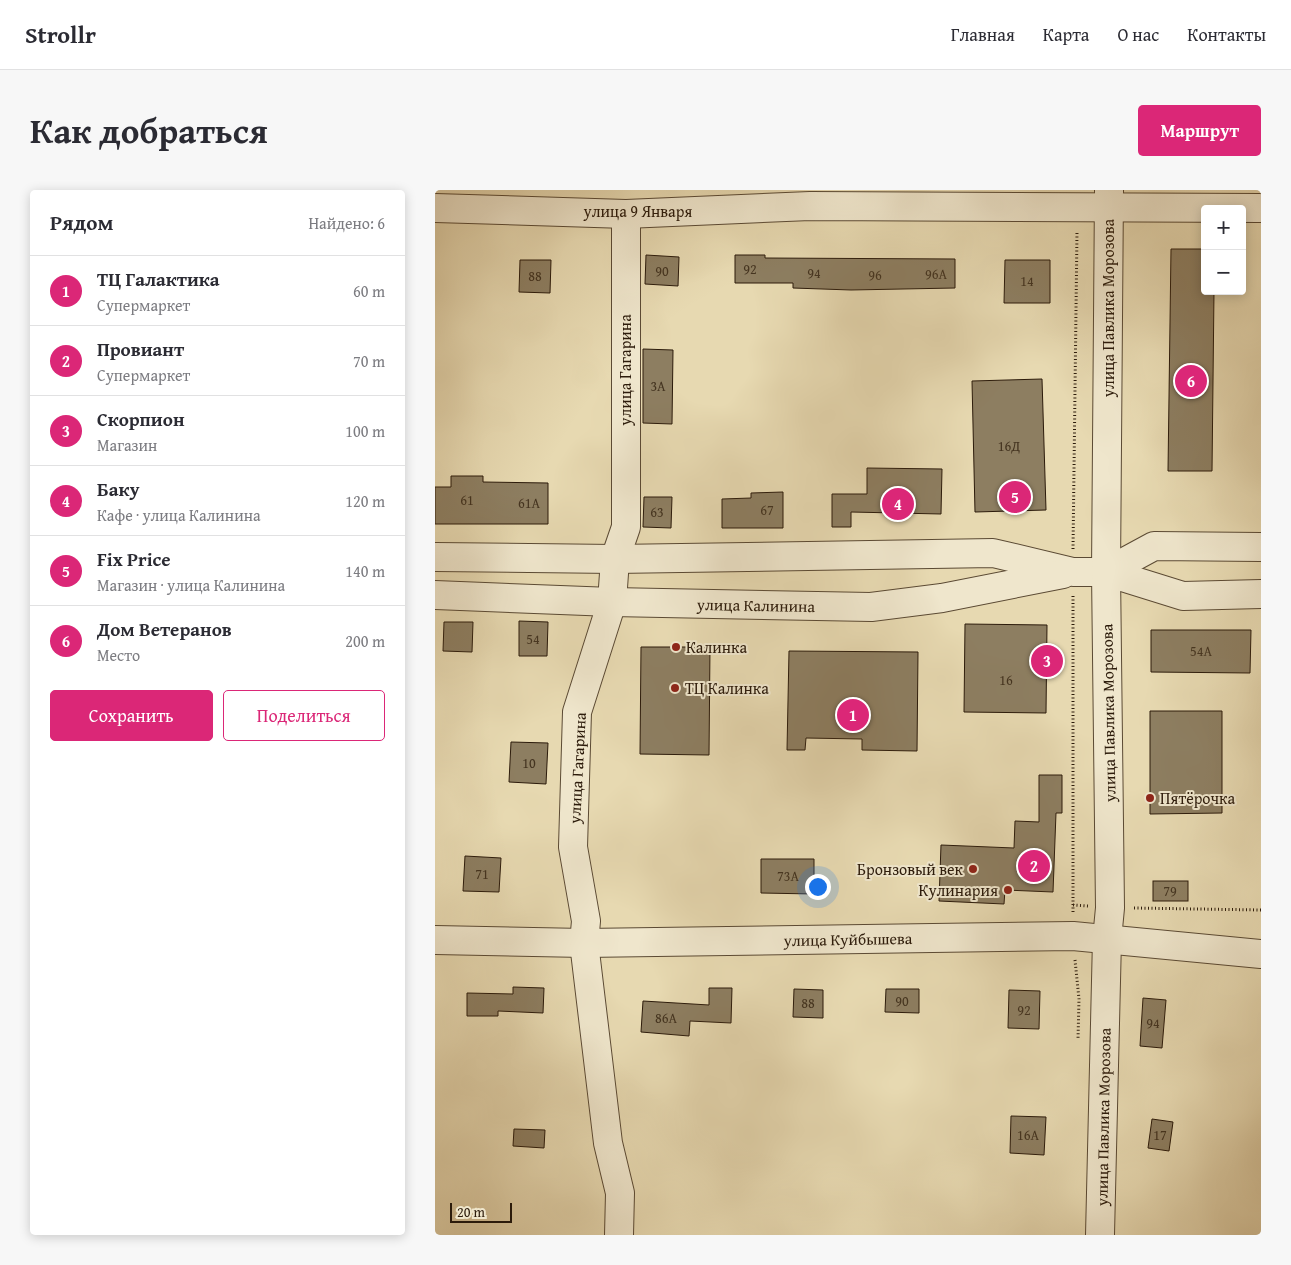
<!DOCTYPE html>
<html lang="ru">
<head>
<meta charset="utf-8">
<style>
	body { margin:0; font-family:"Gentium Book Plus",serif; background:#f7f7f7; color:#2b2b33 }
	.controls { position:absolute; right:15px; top:15px; display:grid; overflow:hidden; border-radius:5px; box-shadow:0 2px 12px #0003 }
	.controls button { width:45px; height:45px; display:grid; place-items:center; padding:0; border:0; border-bottom:1px solid #e1e1e2; background:#fff; color:#2b2b33; font:25px sans-serif }
	.scale { position:absolute; left:15px; bottom:12px; width:62px; box-sizing:border-box; padding-left:5px; border:2px solid #2c1b0b; border-top:0; font-size:14px; line-height:18px; white-space:nowrap; color:#2c1b0b; -webkit-text-stroke:4px #efe6cc; paint-order:stroke }
	.you { position:absolute; left:382px; top:696px; width:18px; height:18px; margin:-12px; border:4px solid #fff; border-radius:50%; background:#1a73e8; box-shadow:0 0 0 8px #1a73e833 }
	.badge { display:grid; place-items:center; width:32px; height:32px; border-radius:50%; background:#db2777; color:#fff; font-size:16px; font-weight:700 }
	.pin { position:absolute; translate:-50% -50%; border:2px solid #fff; box-shadow:0 1px 5px #0006 }
	.list { margin:0; padding:0; list-style:none }
	h2 { display:flex; justify-content:space-between; align-items:center; height:65px; margin:0; padding:0 20px; font-size:21px }
	h2 small { font-size:16px; font-weight:400; color:#7c7c81 }
	.list li { display:grid; grid-template-columns:32px 1fr auto; gap:15px; align-items:center; box-sizing:border-box; height:70px; padding:0 20px; border-top:1px solid #e1e1e2 }
	.list b { display:block; font-size:19px; white-space:nowrap }
	.list p { margin:0; font-size:16px; white-space:nowrap; color:#7c7c81 }
	.list em { font-size:16px; font-style:normal; color:#7c7c81 }
	.actions { display:flex; gap:10px; padding:15px 20px }
	.actions a { flex:1; padding:11px 0; border:1px solid #db2777; border-radius:5px; text-align:center; font-size:18px; color:#db2777 }
	.actions .main { background:#db2777; color:#fff }
	.map { position:relative; flex:none; width:826px; height:1045px; overflow:hidden; border-radius:5px }
	header { display:flex; align-items:center; gap:30px; box-sizing:border-box; height:70px; padding:0 25px; background:#fff; border-bottom:1px solid #e1e1e2 }
	header strong { font-size:24px }
	nav { display:flex; gap:28px; margin-inline-start:auto; font-size:18px }
	.intro { display:flex; align-items:center; justify-content:space-between; box-sizing:border-box; height:120px; padding:0 30px }
	h1 { margin:0; font-size:35px }
	.button { padding:12px 22px; border-radius:5px; background:#db2777; color:#fff; font-size:18px; font-weight:700 }
	main { display:flex; gap:30px; padding:0 30px }
	aside { flex:1; background:#fff; border-radius:5px; box-shadow:0 2px 12px #0003 }
	.map>svg:first-child { display:block }
	.building { fill:#8d7e61; stroke:#2c1b0b }
	.lines { fill:none; stroke-linecap:round; stroke-linejoin:round }
	.minor-casing { stroke:#5b4a34; stroke-width:30 }
	.path { stroke:#2c1b0b; stroke-width:3; stroke-dasharray:1 2.5; stroke-linecap:butt }
	.minor { stroke:#efe6cc; stroke-width:28 }
	.poi-dot { fill:#8f2418; stroke:#efe6cc; stroke-width:2 }
	.labels { text-anchor:middle; stroke-width:4; stroke-linejoin:round; paint-order:stroke }
	.number-label { font-size:14px; fill:#443420 }
	.street-label { font-size:16px; fill:#2c1b0b; stroke:#efe6cc }
	.poi-label { font-size:16px; fill:#2c1b0b; stroke:#efe6cc; text-anchor:start }
</style>
</head>
<body>
<header>
<strong>Strollr</strong>
<nav><a>Главная</a><a>Карта</a><a>О нас</a><a>Контакты</a></nav>
</header>
<div class="intro"><h1>Как добраться</h1><a class="button">Маршрут</a></div>
<main>
<aside>
<h2>Рядом<small>Найдено: 6</small></h2>
<ul class="list">
<li><span class="badge">1</span><div><b>ТЦ Галактика</b><p>Супермаркет</p></div><em>60 m</em></li>
<li><span class="badge">2</span><div><b>Провиант</b><p>Супермаркет</p></div><em>70 m</em></li>
<li><span class="badge">3</span><div><b>Скорпион</b><p>Магазин</p></div><em>100 m</em></li>
<li><span class="badge">4</span><div><b>Баку</b><p>Кафе · улица Калинина</p></div><em>120 m</em></li>
<li><span class="badge">5</span><div><b>Fix Price</b><p>Магазин · улица Калинина</p></div><em>140 m</em></li>
<li><span class="badge">6</span><div><b>Дом Ветеранов</b><p>Место</p></div><em>200 m</em></li>
</ul>
<div class="actions"><a class="main">Сохранить</a><a>Поделиться</a></div>
</aside>
<div class="map">
<svg width="826" height="1045" viewBox="0 0 826 1045">
	<rect width="100%" height="100%" fill="#e7d9b1"/>
	<filter id="stains"><feTurbulence type="fractalNoise" baseFrequency=".004" numOctaves="4"/><feColorMatrix values="0 0 0 0 .2 0 0 0 0 .09 0 0 0 0 .02 0 0 0 .5 -.17"/></filter>
	<radialGradient id="worn" r=".72"><stop offset=".6" stop-color="#630" stop-opacity="0"/><stop offset="1" stop-color="#630" stop-opacity=".3"/></radialGradient>
	<g class="building">
		<polygon points="736,59 770,59 770,101 779,101 777,281 733,281"/>
		<polygon points="211,65 244,67 243,96 210,94"/>
		<polygon points="300,65 330,65 330,68 520,69 520,98 416,100 358,98 358,93 300,93"/>
		<polygon points="85,70 116,70 115,103 84,102"/>
		<polygon points="570,70 615,70 615,113 569,113"/>
		<polygon points="208,159 238,160 237,234 208,233"/>
		<polygon points="607,189 611,320 540,322 537,191"/>
		<polygon points="432,278 507,279 506,324 416,322 416,337 397,337 397,304 432,304"/>
		<polygon points="16,286 48,286 48,292 113,293 113,334 0,334 0,297 16,297"/>
		<polygon points="348,302 348,338 287,338 287,309 316,308 316,303"/>
		<polygon points="209,307 237,307 236,338 208,337"/>
		<polygon points="84,431 113,432 112,466 84,466"/>
		<polygon points="9,432 38,432 37,462 8,461"/>
		<polygon points="530,434 612,435 611,523 529,522"/>
		<polygon points="716,440 816,440 815,483 716,482"/>
		<polygon points="206,457 275,457 274,565 205,564"/>
		<polygon points="354,461 483,462 482,561 427,560 427,549 371,548 370,560 352,560"/>
		<polygon points="715,521 787,521 787,623 715,624"/>
		<polygon points="76,552 113,553 111,594 74,592"/>
		<polygon points="604,585 627,585 627,623 621,623 618,702 570,700 569,714 504,711 506,655 579,658 580,631 604,632"/>
		<polygon points="30,666 66,668 64,702 28,701"/>
		<polygon points="326,669 379,669 379,704 326,703"/>
		<rect x="718" y="691" width="35" height="20"/>
		<polygon points="78,797 109,798 108,823 63,821 63,826 32,826 32,803 78,804"/>
		<polygon points="274,798 297,798 296,833 255,831 254,846 206,842 208,811 274,815"/>
		<polygon points="359,799 388,800 388,828 358,827"/>
		<polygon points="451,799 484,799 484,823 450,822"/>
		<polygon points="574,800 605,801 604,839 573,838"/>
		<polygon points="708,808 731,810 727,858 705,856"/>
		<polygon points="576,926 611,927 609,965 575,963"/>
		<polygon points="717,929 738,932 734,961 713,958"/>
		<polygon points="79,939 110,940 109,958 78,956"/>
	</g>
	<g class="lines">
		<defs>
			<g id="minor">
				<polyline points="0,18 191,24 375,16 826,18"/>
				<polyline points="0,367 180,369 558,363 638,382 671,382 719,356 826,357"/>
				<polyline points="671,382 748,406 826,404"/>
				<polyline points="0,405 177,412 436,417 507,408 628,384"/>
				<polyline points="0,750 149,753 638,746 826,764"/>
				<polyline points="184,1045 185,1003 173,953 149,753 151,731 138,657 142,522 177,412 180,369 191,337 191,24"/>
				<polyline points="665,1045 672,749 675,718 671,382 674,0"/>
			</g>
		</defs>
		<use href="#minor" class="minor-casing"/>
		<g class="path">
			<polyline points="638,359 642,41"/>
			<polyline points="638,715 653,716"/>
			<polyline points="699,718 826,720"/>
			<polyline points="638,722 638,406"/>
			<polyline points="640,770 644,809 643,849"/>
		</g>
		<use href="#minor" class="minor"/>
	</g>
	<g class="poi-dot">
		<circle cx="241" cy="457" r="5"/>
		<circle cx="240" cy="498" r="5"/>
		<circle cx="715" cy="608" r="5"/>
		<circle cx="538" cy="679" r="5"/>
		<circle cx="573" cy="700" r="5"/>
	</g>
	<g class="labels">
		<g class="number-label">
			<text x="315" y="84">92</text>
			<text x="227" y="86">90</text>
			<text x="379" y="88">94</text>
			<text x="501" y="89">96А</text>
			<text x="440" y="90">96</text>
			<text x="100" y="91">88</text>
			<text x="592" y="96">14</text>
			<text x="223" y="201">3А</text>
			<text x="574" y="261">16Д</text>
			<text x="32" y="315">61</text>
			<text x="94" y="318">61А</text>
			<text x="332" y="325">67</text>
			<text x="222" y="327">63</text>
			<text x="98" y="454">54</text>
			<text x="766" y="466">54А</text>
			<text x="571" y="495">16</text>
			<text x="94" y="578">10</text>
			<text x="47" y="689">71</text>
			<text x="353" y="691">73А</text>
			<text x="735" y="706">79</text>
			<text x="467" y="816">90</text>
			<text x="373" y="818">88</text>
			<text x="589" y="825">92</text>
			<text x="231" y="833">86А</text>
			<text x="718" y="838">94</text>
			<text x="593" y="950">16А</text>
			<text x="725" y="950">17</text>
		</g>
		<g class="street-label">
			<text x="203" y="27">улица 9 Января</text>
			<text transform="translate(673 118) rotate(-90)" y="6">улица Павлика Морозова</text>
			<text transform="translate(190 180) rotate(-90)" y="6">улица Гагарина</text>
			<text transform="translate(321 415) rotate(1)" y="6">улица Калинина</text>
			<text transform="translate(673 523) rotate(-91)" y="6">улица Павлика Морозова</text>
			<text transform="translate(142 578) rotate(-87)" y="6">улица Гагарина</text>
			<text transform="translate(413 749) rotate(-1)" y="6">улица Куйбышева</text>
			<text transform="translate(668 927) rotate(-89)" y="6">улица Павлика Морозова</text>
		</g>
		<g class="poi-label">
			<text x="251" y="463">Калинка</text>
			<text x="250" y="504">ТЦ Калинка</text>
			<text x="725" y="614">Пятёрочка</text>
			<text x="528" y="685" text-anchor="end">Бронзовый век</text>
			<text x="563" y="706" text-anchor="end">Кулинария</text>
		</g>
	</g>
	<rect width="100%" height="100%" filter="url(#stains)"/>
	<rect width="100%" height="100%" fill="url(#worn)"/>
</svg>
<div class="controls">
<button>+</button>
<button>−</button>
</div>
<div class="scale">20 m</div>
<div class="you"></div>
<div class="pin badge" style="left:418px;top:525px">1</div>
<div class="pin badge" style="left:599px;top:676px">2</div>
<div class="pin badge" style="left:612px;top:471px">3</div>
<div class="pin badge" style="left:463px;top:314px">4</div>
<div class="pin badge" style="left:580px;top:307px">5</div>
<div class="pin badge" style="left:756px;top:191px">6</div>
</div>
</main>
</body>
</html>
